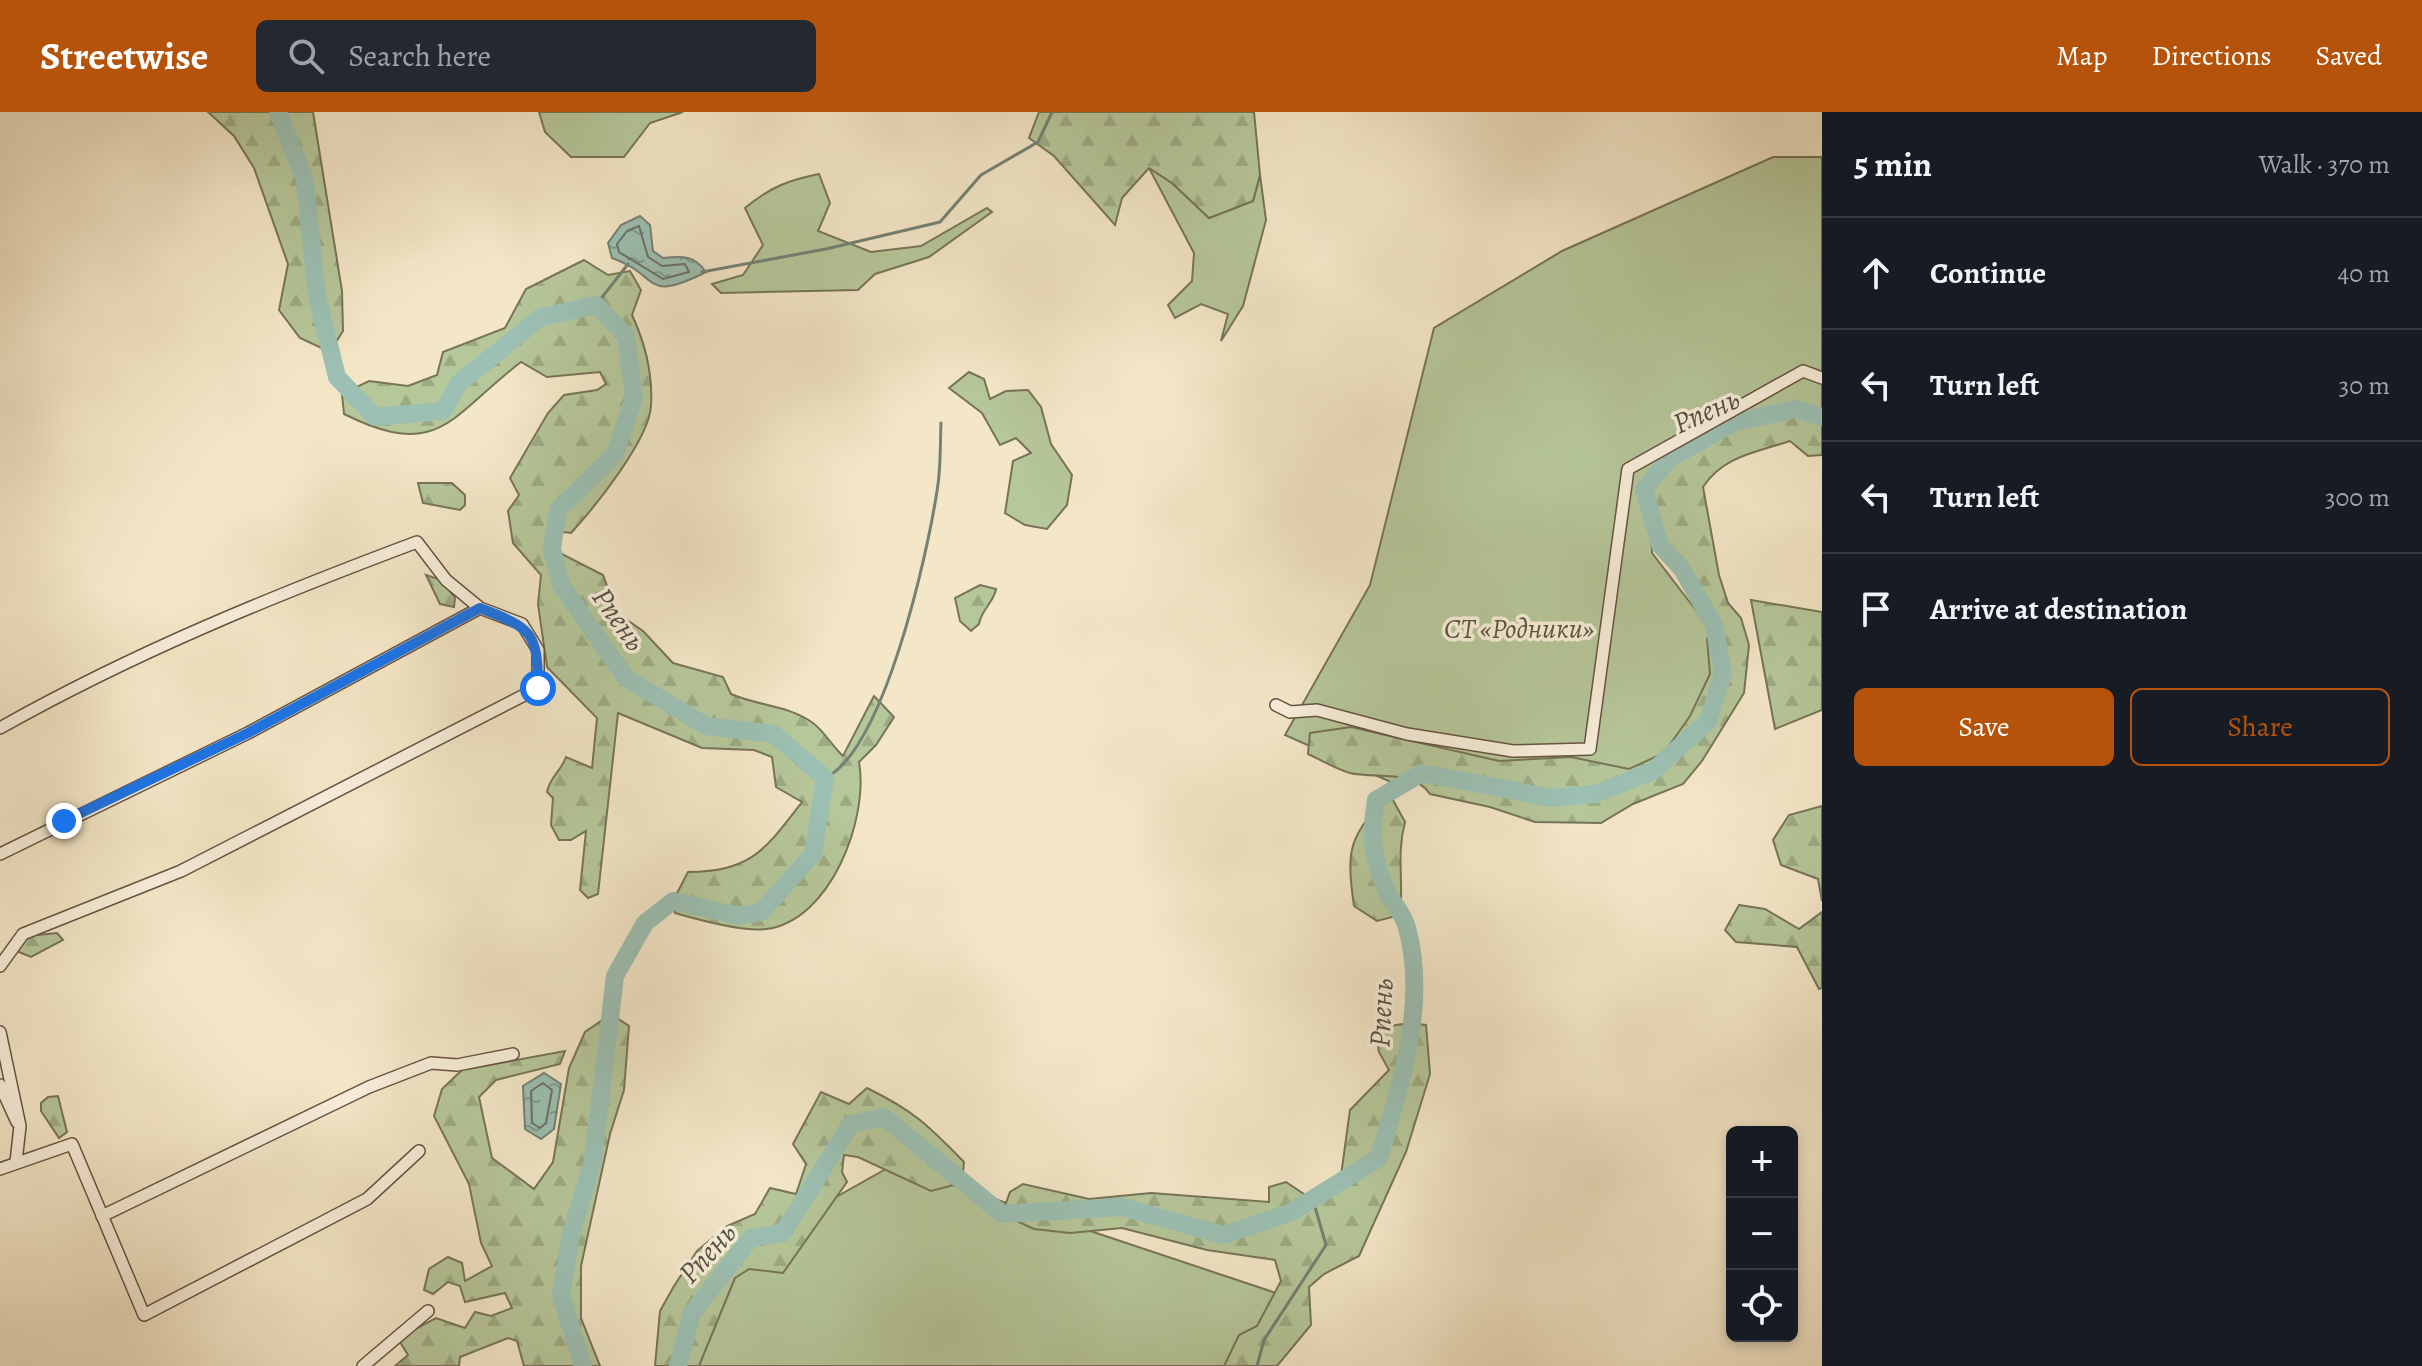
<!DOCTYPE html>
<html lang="en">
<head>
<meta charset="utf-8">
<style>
	body { margin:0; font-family:Alegreya,serif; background:#242831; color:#f1f3f6 }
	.controls { position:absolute; right:24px; bottom:24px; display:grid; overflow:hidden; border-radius:12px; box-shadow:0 4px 12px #0003 }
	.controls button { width:72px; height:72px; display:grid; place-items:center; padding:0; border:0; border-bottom:2px solid #363941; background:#171b24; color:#f1f3f6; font:40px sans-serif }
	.stop { position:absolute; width:24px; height:24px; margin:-18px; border:6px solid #1a73e8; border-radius:50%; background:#fff }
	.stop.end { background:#1a73e8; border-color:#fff; box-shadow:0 2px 8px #0008 }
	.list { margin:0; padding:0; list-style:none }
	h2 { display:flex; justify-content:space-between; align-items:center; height:104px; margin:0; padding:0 32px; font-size:34px }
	h2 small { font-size:26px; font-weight:400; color:#9ea1a6 }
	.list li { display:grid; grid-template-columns:52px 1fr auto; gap:24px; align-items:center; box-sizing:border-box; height:112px; padding:0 32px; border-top:2px solid #363941 }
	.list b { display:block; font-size:30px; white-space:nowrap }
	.list em { font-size:26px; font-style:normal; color:#9ea1a6 }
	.actions { display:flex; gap:16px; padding:24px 32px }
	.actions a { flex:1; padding:18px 0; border:2px solid #b45309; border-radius:12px; text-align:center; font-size:28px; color:#b45309 }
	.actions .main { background:#b45309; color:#fff }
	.icon { flex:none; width:44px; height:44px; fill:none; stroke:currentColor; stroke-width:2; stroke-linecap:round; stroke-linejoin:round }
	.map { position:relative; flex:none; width:1822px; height:1254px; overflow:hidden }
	header { display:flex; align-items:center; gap:48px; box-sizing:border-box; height:112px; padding:0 40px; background:#b45309; color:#fff }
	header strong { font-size:38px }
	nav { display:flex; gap:44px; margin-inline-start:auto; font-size:28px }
	.search { width:560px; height:72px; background:#242831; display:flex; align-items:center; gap:20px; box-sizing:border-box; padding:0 28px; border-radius:12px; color:#9ea1a6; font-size:30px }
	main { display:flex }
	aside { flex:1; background:#171b24 }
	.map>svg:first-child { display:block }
	.green { fill:#b6c79a; stroke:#777458; stroke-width:2 }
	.forest { fill:url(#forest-firs); stroke:#777458; stroke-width:2 }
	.water { fill:url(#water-ripples); stroke:#748174; stroke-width:2 }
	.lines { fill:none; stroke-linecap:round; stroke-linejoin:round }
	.shore { stroke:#6a7164; stroke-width:2 }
	.stream { stroke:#748174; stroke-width:3 }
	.river { stroke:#9cc0b3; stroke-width:18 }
	.minor-casing { stroke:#675342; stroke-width:14 }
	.minor { stroke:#f8efdb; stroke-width:11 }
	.route { stroke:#1a73e8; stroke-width:10 }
	.labels { text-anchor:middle; stroke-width:7; stroke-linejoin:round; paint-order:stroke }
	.park-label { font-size:28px; font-style:italic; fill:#5e543d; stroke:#f8efdb }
	.water-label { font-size:30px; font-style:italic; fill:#565144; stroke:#f8efdb }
</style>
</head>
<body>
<header>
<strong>Streetwise</strong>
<div class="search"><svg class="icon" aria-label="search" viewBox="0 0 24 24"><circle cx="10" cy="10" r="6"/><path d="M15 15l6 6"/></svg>Search here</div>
<nav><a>Map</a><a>Directions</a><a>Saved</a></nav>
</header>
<main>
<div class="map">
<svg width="1822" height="1254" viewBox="0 0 1822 1254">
	<defs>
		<pattern id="forest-firs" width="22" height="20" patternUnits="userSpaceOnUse" patternTransform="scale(2)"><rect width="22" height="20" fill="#b6c79a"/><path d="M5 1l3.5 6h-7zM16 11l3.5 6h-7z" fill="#9dab84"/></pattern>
		<pattern id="water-ripples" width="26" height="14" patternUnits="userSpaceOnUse" patternTransform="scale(2)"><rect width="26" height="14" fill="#9cc0b3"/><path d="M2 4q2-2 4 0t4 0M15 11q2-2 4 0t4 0" fill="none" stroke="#809c90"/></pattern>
	</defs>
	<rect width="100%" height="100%" fill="#f4e7c8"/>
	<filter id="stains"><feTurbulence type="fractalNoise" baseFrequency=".0025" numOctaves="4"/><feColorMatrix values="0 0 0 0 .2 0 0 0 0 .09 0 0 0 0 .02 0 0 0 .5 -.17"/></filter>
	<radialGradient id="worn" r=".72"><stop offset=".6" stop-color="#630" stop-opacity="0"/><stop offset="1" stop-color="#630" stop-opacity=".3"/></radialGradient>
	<g class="green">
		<polygon points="539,0 683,0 650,11 624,45 571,45 545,20"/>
		<polygon points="1773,45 1822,45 1822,313 1795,305 1650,384 1652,441 1712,519 1715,569 1691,627 1642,669 1419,664 1393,671 1285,623 1370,473 1434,216 1562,139"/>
		<polygon points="1149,56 1172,71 1209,106 1253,89 1260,63 1266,108 1243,194 1221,229 1228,202 1201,192 1175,206 1168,193 1192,169 1194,141"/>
		<path d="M 819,62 L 830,91 L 818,119 L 871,140 L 921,134 L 987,96 L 992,100 L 929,145 L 875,162 L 858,178 L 721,181 L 712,172 L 743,163 L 763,133 L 745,96 C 769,76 788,68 819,62 Z"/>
		<polygon points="969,260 984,267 990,287 1006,279 1028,278 1041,295 1051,332 1072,363 1067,393 1047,417 1025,413 1005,401 1013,349 1031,341 1016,326 1000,333 982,301 949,276"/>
		<polygon points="893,1053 1279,1182 1277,1254 691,1254 731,1144"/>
	</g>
	<g class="forest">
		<polygon points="208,0 313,0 342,179 343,219 330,240 300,226 279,198 288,152 254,56 234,24"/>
		<polygon points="1039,0 1254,0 1260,63 1253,89 1209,106 1172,71 1149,56 1122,86 1115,113 1054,44 1029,26"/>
		<path d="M 584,148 L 608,163 L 630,159 L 641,178 L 632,203 C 645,231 653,262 651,294 C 649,328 594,396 571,421 L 555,419 L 552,437 L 603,463 L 617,501 L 643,519 L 673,551 L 723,565 L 731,582 C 758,594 788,593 813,611 C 824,619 832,634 843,644 L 874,584 L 894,605 L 876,633 L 859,650 C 869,706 831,809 766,817 C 742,820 699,808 675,801 L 673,789 L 688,760 C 752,759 764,739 802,690 L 776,675 L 772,645 L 754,638 L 702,636 L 618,601 L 598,782 L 588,786 L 580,778 L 586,719 L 571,728 L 559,728 L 551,713 L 553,686 L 547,680 C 550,664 561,660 566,645 L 592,656 L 597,606 L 547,555 L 538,492 L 541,463 L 513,431 L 508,399 L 519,383 L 510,366 L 548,301 L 564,283 L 597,278 L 606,272 L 600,260 L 547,265 L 521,250 C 451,303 440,350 344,302 L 342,282 L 369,269 L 408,274 L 437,263 L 443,240 L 505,216 L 526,177 Z"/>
		<path d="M 1796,297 L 1822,311 L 1822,343 L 1808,344 L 1790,329 C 1757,340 1723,344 1703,375 L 1719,463 L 1728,491 L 1741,506 L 1749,533 L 1744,581 L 1702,649 L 1683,672 L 1633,692 L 1601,711 L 1535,710 L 1490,695 L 1430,682 C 1413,657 1374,667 1350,661 C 1336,657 1321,648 1308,642 L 1310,621 L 1351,615 L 1499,649 L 1571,645 L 1629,657 L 1664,641 L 1690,604 L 1710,562 L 1707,527 L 1714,513 L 1682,457 L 1660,433 L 1644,378 L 1669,347 L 1735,310 Z"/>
		<polygon points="418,371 452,371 465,383 465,393 460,398 423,391"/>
		<polygon points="426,463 441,468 455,486 454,495 440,492"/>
		<path d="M 980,473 L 996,477 C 994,490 981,498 979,512 L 971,519 L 960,509 L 955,486 Z"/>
		<polygon points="1751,488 1822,500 1822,598 1775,617"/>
		<path d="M 1388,679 L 1405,710 C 1396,744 1404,769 1400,803 L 1377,809 L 1354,794 C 1345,731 1351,728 1388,679 Z"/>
		<polygon points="1822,694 1822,789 1818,767 1781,753 1773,728 1789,703"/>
		<polygon points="1739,793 1765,797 1799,817 1822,800 1822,876 1819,877 1797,835 1736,830 1725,818"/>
		<polygon points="57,821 63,828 31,845 14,838 27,824"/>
		<polygon points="611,902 629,914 624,978 610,1022 581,1154 581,1206 600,1254 524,1254 517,1229 508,1226 460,1245 459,1254 395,1254 408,1243 400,1230 404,1223 436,1206 465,1216 475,1200 491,1204 512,1196 505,1181 465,1190 460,1174 448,1170 433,1182 424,1178 429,1157 448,1145 462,1151 465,1169 492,1154 481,1131 469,1072 434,1004 442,977 462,958 565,939 560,952 496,968 479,985 492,1046 534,1077 553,1050 569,956 585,920"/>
		<polygon points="1410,911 1426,913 1430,962 1406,1040 1359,1144 1324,1162 1309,1175 1311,1213 1277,1254 1224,1254 1239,1223 1257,1214 1281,1169 1275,1148 1207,1138 1122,1116 1070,1121 1034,1117 1002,1102 1010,1080 1023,1072 1089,1087 1151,1081 1269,1090 1269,1075 1286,1070 1313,1088 1340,1071 1350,998 1389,958 1379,940 1375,916"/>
		<path d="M 867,976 C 914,999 928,1013 964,1050 L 962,1071 L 931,1079 L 858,1045 L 844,1043 L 842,1060 L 847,1070 L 783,1161 L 749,1157 L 735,1166 L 699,1254 L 655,1254 L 660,1199 L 674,1174 L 697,1139 L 727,1114 L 755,1102 L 770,1076 L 796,1082 L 806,1052 L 793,1032 L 821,980 L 849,992 Z"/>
		<polygon points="58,984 67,1020 59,1026 41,999 41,991 48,985"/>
	</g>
	<g class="water">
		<path d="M 640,104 L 650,113 L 653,139 L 663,146 C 683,144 694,143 706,160 C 642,192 661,163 612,146 L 608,131 L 621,113 Z"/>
		<polygon points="544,961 561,972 554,1017 541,1027 525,1017 523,974"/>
	</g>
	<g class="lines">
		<g class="shore">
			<polygon points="639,114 648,145 662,154 685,152 689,160 663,167 619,140 617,132 627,119"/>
			<polygon points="543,971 552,978 546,1011 540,1016 532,1011 531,979"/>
		</g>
		<g class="stream">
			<polyline points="702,160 826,137 940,110 981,63 1038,30 1052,0"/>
			<polyline points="596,193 628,152"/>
			<path d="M 825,666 C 884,638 927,444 937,379 C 941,357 940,334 941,311"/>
			<polyline points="1257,1254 1264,1228 1326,1133 1313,1088"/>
		</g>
		<g class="river">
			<polyline points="278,0 305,68 317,184 337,265 375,305 443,299 459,271 541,205 596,193 626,224 634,286 615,342 558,398 552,437 561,473 626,566 706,614 774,622 825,666 813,742 761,800 739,804 673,789 645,811 615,864 593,1049 571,1122 561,1184 583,1254"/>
			<path d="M 678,1254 L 692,1201 L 751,1126 L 783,1121 L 851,1012 L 884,1005 L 1002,1102 L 1122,1095 L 1223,1123 L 1290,1101 L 1379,1046 C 1400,974 1428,892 1407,816 C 1404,802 1392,791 1386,778 C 1372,744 1370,725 1376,688 L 1422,661 L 1552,686 L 1595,682 L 1653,659 L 1708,609 L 1723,561 L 1714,513 L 1682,457 L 1660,433 L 1644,378 L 1669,347 L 1735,310 L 1796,297 L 1822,305"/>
		</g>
		<defs>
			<g id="minor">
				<polyline points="1276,593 1290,600 1317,598 1407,622 1513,639 1590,637 1628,357 1803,259 1822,266"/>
				<path d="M 0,616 C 135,540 273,484 417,430 L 446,468 L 480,496 L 522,512 L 538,538 L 538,576 L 181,759 L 23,822 L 0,854"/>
				<polyline points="0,742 248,621 480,496"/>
				<polyline points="0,920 20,1014 16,1050"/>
				<polyline points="0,973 17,1010"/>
				<polyline points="0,1057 72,1032 144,1203 367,1087 419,1039"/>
				<polyline points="102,1104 369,975 431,951 457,953 513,942"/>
				<polyline points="363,1254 428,1199"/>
			</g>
		</defs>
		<use href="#minor" class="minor-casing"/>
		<use href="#minor" class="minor"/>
	</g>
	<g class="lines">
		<path class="route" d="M 64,709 L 248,621 L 480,496 C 531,516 538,519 538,576"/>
	</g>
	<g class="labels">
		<g class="park-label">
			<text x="1519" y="526">СТ «Родники»</text>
		</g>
		<g class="water-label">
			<text transform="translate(1706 299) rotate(-24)" y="10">Рпень</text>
			<text transform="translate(619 507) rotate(55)" y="10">Рпень</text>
			<text transform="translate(1381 901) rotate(-87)" y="10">Рпень</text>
			<text transform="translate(707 1141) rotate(-48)" y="10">Рпень</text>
		</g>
	</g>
	<rect width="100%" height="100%" filter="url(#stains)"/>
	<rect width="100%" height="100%" fill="url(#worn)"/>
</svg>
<div class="controls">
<button>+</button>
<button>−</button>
<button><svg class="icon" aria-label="locate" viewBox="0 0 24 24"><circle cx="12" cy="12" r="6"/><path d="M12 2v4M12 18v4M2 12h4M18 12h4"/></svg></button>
</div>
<div class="stop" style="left:538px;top:576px"></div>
<div class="stop end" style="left:64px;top:709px"></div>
</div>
<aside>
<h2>5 min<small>Walk · 370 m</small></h2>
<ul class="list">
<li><svg class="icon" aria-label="ahead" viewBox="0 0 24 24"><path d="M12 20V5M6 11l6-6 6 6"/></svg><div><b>Continue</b></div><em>40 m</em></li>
<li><svg class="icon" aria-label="left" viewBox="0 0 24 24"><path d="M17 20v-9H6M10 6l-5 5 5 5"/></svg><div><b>Turn left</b></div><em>30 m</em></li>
<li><svg class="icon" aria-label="left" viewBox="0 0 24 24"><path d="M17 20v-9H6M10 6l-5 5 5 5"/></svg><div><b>Turn left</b></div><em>300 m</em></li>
<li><svg class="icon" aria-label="arrive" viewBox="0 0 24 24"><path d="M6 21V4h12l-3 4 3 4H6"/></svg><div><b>Arrive at destination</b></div></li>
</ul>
<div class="actions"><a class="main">Save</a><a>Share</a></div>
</aside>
</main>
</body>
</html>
